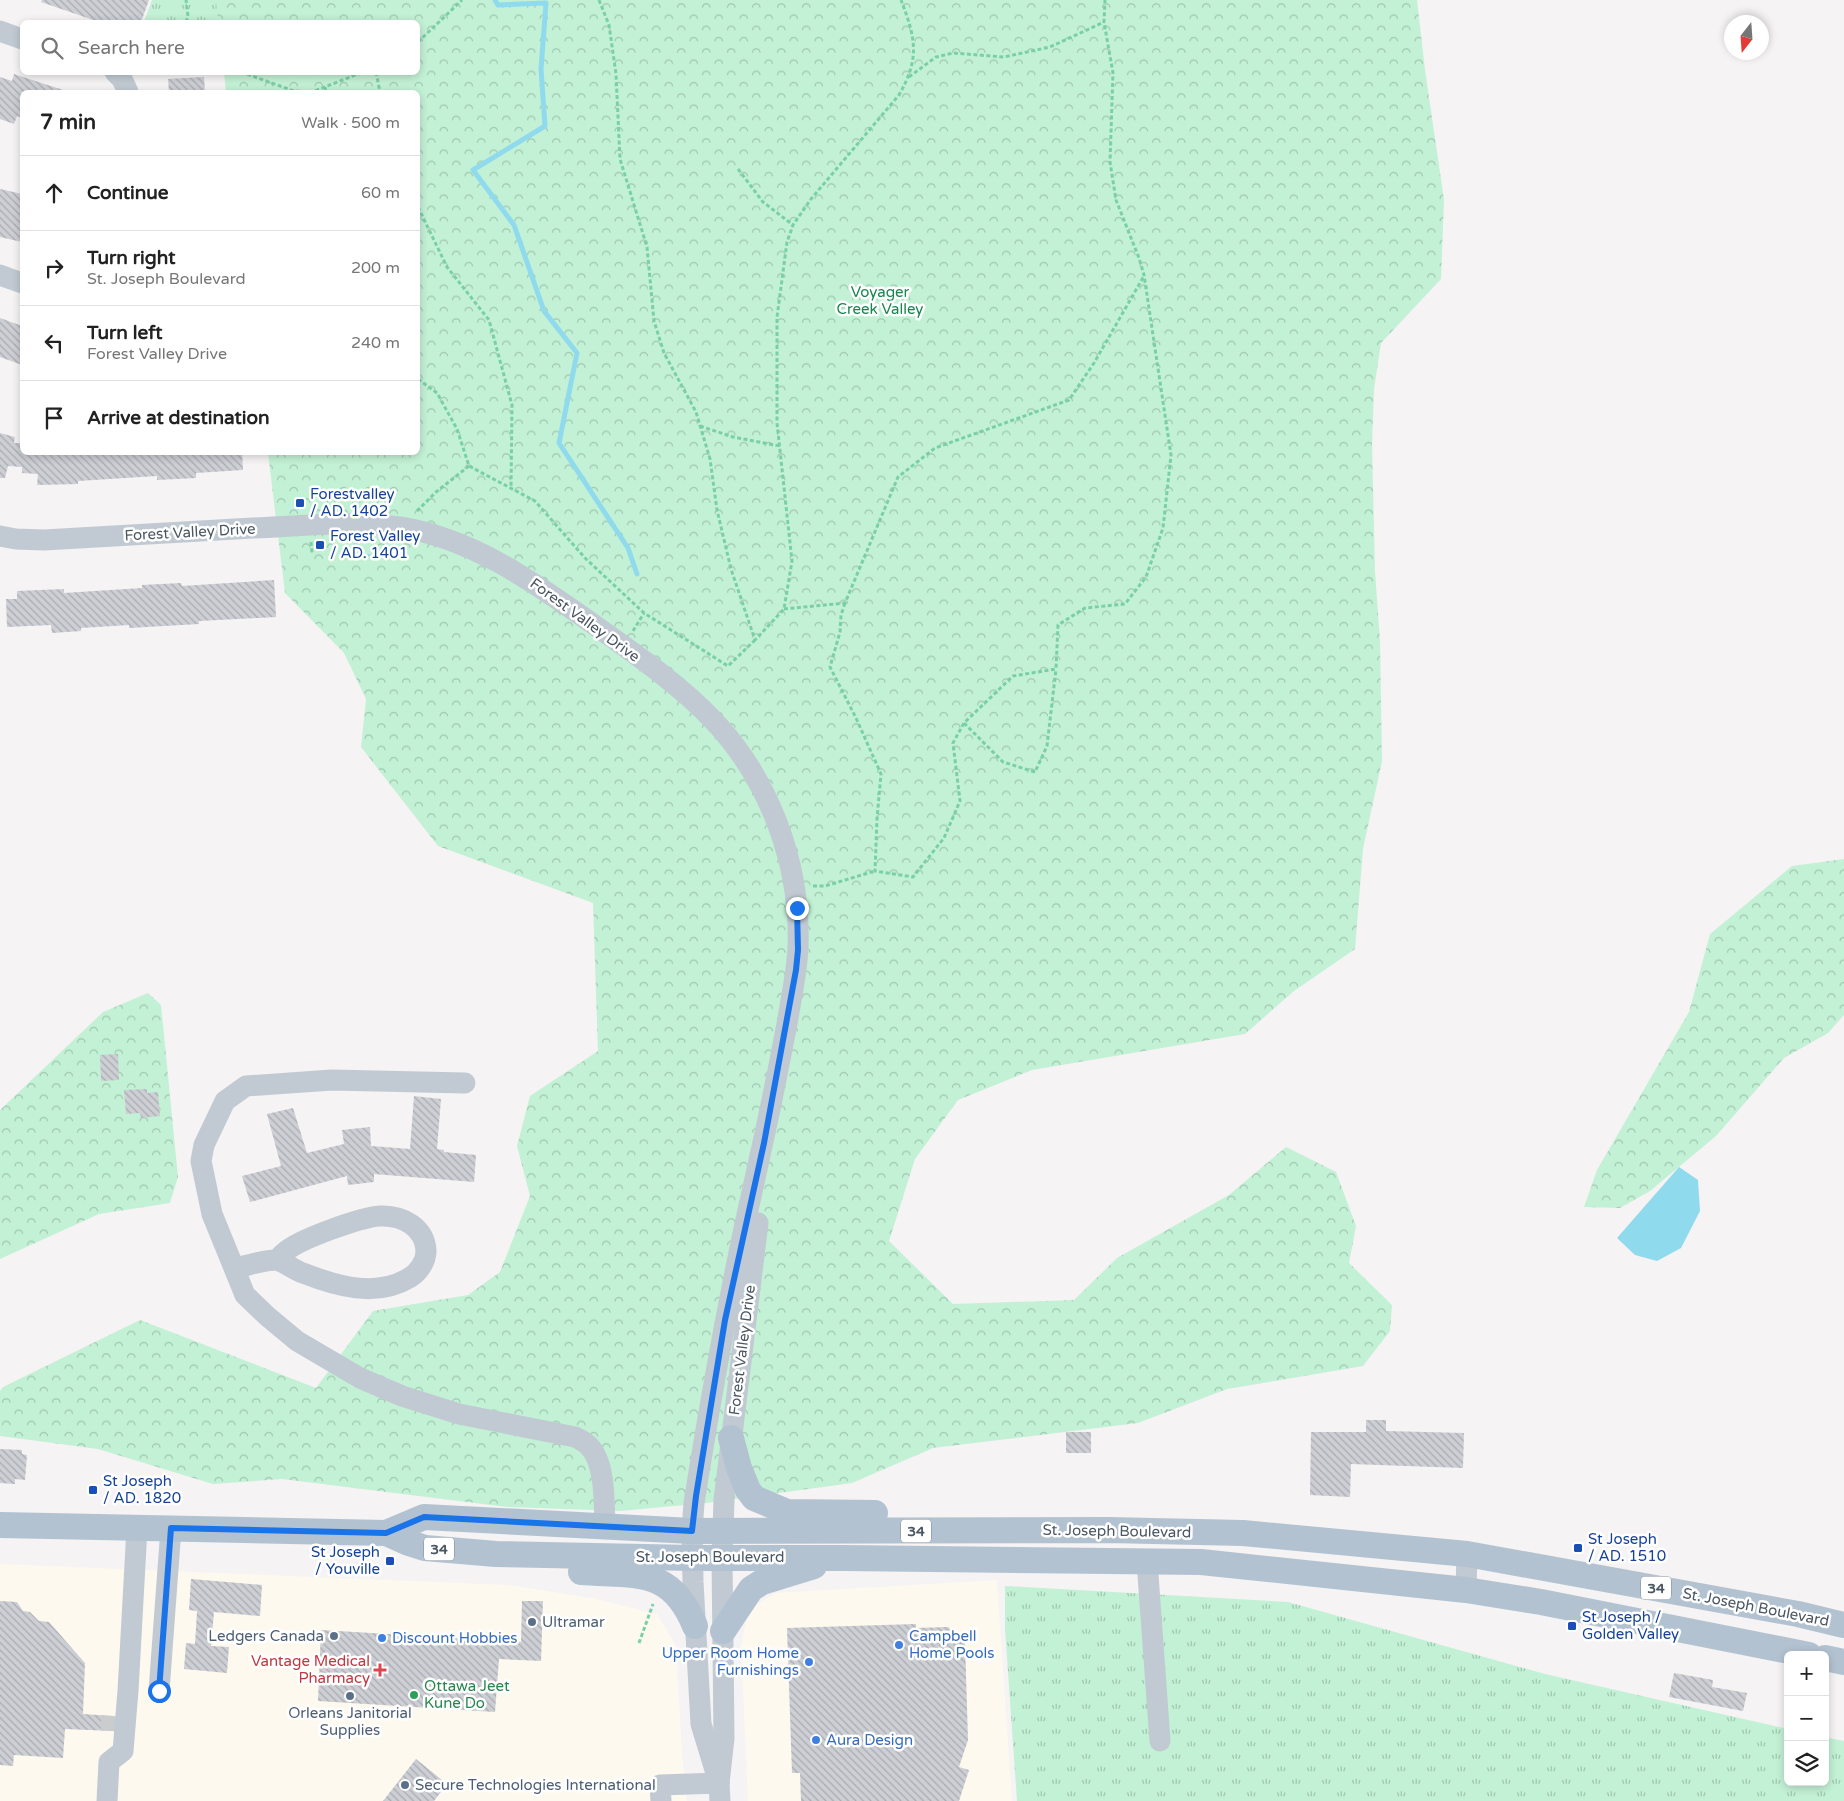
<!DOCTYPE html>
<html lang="en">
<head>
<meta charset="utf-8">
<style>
	body { margin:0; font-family:"Varela Round",sans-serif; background:#f2f2f2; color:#222 }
	.controls { position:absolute; right:15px; bottom:15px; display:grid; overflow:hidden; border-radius:8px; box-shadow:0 2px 8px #0003 }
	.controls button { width:45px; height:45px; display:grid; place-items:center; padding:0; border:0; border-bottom:1px solid #e0e0e0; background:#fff; color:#222; font:25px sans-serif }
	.compass { position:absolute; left:1724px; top:15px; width:45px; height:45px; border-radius:50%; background:#fff; box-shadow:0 2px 8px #0003; rotate:197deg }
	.stop { position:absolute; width:15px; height:15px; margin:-11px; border:4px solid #1a73e8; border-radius:50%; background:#fff }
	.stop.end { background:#1a73e8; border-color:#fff; box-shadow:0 1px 5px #0008 }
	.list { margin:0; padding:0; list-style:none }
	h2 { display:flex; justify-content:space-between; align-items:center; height:65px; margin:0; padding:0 20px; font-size:21px }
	h2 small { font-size:16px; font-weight:400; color:#767676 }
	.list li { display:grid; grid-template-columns:32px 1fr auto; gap:15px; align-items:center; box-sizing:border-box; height:75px; padding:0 20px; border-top:1px solid #e0e0e0 }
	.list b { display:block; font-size:19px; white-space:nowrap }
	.list p { margin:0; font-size:16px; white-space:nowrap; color:#767676 }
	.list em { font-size:16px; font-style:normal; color:#767676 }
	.icon { flex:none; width:28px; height:28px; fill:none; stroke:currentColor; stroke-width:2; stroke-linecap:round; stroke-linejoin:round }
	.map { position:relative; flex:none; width:1844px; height:1801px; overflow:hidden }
	.search { position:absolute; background:#fff; box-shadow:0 2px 8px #0003; left:20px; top:20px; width:400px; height:55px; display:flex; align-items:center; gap:12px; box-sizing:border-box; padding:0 18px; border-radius:8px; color:#767676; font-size:19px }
	.panel { position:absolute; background:#fff; box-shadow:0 2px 8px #0003; left:20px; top:90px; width:400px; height:365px; border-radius:8px }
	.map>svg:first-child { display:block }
	.commercial { fill:#fdf9ef }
	.grass { fill:url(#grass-tufts) }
	.forest { fill:url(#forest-crowns) }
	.water { fill:#90daee }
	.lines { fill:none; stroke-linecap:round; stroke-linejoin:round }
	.stream { stroke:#90daee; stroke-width:5 }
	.building { fill:url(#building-back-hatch) }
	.minor-tunnel { stroke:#caccce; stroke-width:21; stroke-dasharray:21 11; stroke-linecap:butt }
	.path { stroke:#7ad0a6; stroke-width:3; stroke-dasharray:4 2.5; stroke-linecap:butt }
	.minor { stroke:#c1cad2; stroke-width:21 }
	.major { stroke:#b3c2d1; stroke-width:26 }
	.route { stroke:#1a73e8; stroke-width:6 }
	.transit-dot { fill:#1a4fb4; stroke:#fff; stroke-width:2 }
	.service-dot { fill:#5c6f8a; stroke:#fff; stroke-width:2 }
	.shop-dot { fill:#3f7fe0; stroke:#fff; stroke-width:2 }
	.health-dot { fill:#e0444e; stroke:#fff; stroke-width:2 }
	.leisure-dot { fill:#2e9e5b; stroke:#fff; stroke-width:2 }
	.labels { text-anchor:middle; stroke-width:5; stroke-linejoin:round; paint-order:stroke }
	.shield { fill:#fff; stroke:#808990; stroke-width:1 }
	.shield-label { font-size:14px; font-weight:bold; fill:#4a5661 }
	.park-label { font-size:15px; fill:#17864f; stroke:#fff }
	.transit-label { font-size:15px; fill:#164399; stroke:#fff; text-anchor:start }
	.street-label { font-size:15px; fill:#4a5661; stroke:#fff }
	.service-label { font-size:15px; fill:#4e5e75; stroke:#fff; text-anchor:start }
	.shop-label { font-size:15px; fill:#366cbe; stroke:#fff; text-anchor:start }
	.health-label { font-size:15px; fill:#be3a42; stroke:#fff; text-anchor:end }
	.leisure-label { font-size:15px; fill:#27864d; stroke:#fff; text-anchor:start }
</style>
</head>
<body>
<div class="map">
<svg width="1844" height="1801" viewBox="0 0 1844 1801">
	<defs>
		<pattern id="grass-tufts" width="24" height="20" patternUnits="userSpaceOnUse" patternTransform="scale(1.25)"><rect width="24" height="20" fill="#c3f1d5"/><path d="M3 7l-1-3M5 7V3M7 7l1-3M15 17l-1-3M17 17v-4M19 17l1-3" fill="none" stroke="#a0c6b0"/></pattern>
		<pattern id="forest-crowns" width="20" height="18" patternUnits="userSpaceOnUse" patternTransform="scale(1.25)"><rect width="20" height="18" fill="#c3f1d5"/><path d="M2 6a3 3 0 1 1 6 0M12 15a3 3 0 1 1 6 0" fill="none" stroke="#a0c6b0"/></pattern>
		<pattern id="building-back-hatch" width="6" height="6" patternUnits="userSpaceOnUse" patternTransform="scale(1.25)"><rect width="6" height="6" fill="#cdcfd5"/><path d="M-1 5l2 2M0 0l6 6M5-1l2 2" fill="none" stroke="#a8abb0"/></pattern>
	</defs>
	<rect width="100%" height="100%" fill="#f5f3f3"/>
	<g class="commercial">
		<polygon points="0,1564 509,1585 592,1598 657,1614 676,1646 682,1753 687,1801 0,1801"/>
		<polygon points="997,1580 1012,1801 748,1801 741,1646 748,1610 775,1593"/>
	</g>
	<g class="grass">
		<polygon points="152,0 368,0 373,22 144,22"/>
		<polygon points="1005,1586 1288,1602 1545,1674 1788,1729 1788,1782 1825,1782 1825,1737 1844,1741 1844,1801 1017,1801 1005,1629"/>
	</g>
	<g class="forest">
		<polygon points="216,0 1417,0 1425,70 1444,200 1441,279 1381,343 1374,389 1372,444 1375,572 1380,641 1382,761 1363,849 1355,949 1294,991 1245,1034 1032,1070 958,1100 915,1159 889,1241 953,1304 1074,1300 1117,1258 1229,1195 1286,1147 1336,1172 1356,1226 1349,1263 1392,1305 1390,1331 1363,1366 1227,1389 1138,1423 933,1448 852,1483 706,1503 620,1511 507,1507 282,1479 213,1484 98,1449 0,1436 0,1391 3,1387 140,1320 316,1388 373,1311 468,1295 500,1272 530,1196 517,1146 530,1096 598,1051 593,903 438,846 361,747 366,699 344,653 285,593 268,453 418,452 418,92 226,92 224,73 418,72 418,22 218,22"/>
		<polygon points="1844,859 1844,1015 1828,1033 1784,1058 1716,1136 1650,1191 1620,1208 1584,1207 1597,1170 1689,1012 1710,934 1792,866"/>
		<polygon points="148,993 161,1005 178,1177 170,1203 99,1214 0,1259 0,1110 103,1012"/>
	</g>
	<polygon class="water" points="1679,1167 1698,1180 1700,1211 1681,1248 1657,1261 1635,1255 1617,1238"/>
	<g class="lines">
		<polyline class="stream" points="495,0 498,5 546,3 541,69 545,126 473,170 514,225 544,311 577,353 559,443 628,548 637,574"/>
	</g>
	<g class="building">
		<polygon points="42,0 149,0 141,22 99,22 41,2"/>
		<polygon points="14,74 63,90 62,92 22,92 22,118 17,116 14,124 0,119 0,77 12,81"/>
		<polygon points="204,77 205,92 169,92 168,79"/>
		<polygon points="0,189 22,194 22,242 0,237"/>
		<polygon points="0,318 22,326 22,365 0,357"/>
		<polygon points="0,433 15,437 14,443 22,443 22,452 242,452 243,470 196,473 196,478 157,480 157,476 78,481 78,484 37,485 38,474 22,473 22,467 8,466 5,478 0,478"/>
		<polygon points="274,580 276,617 199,621 199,624 129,628 129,625 81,628 81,631 52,633 51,625 7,627 6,599 17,599 17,591 64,589 64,593 142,588 142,585 181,583 182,586"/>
		<polygon points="118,1054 119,1080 101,1081 100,1055"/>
		<polygon points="147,1089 147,1093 158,1092 160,1116 141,1118 140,1113 126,1114 124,1090"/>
		<polygon points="414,1096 441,1099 437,1149 444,1150 444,1152 476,1155 474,1182 374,1174 374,1182 348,1185 347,1176 250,1202 242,1176 281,1166 267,1114 293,1108 307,1153 344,1144 342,1130 370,1127 371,1146 410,1149"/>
		<polygon points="1366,1420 1386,1420 1386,1431 1464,1433 1463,1468 1351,1464 1350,1497 1310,1495 1311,1432 1366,1432"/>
		<rect x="1066" y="1432" width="25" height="21"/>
		<polygon points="0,1449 22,1450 22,1454 27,1455 25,1480 15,1479 15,1484 0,1483"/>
		<polygon points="191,1579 262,1585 260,1616 214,1612 211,1646 229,1647 227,1673 184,1669 186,1643 195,1644 197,1611 189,1610"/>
		<polygon points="0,1601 17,1602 23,1611 30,1612 39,1621 49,1622 85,1663 83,1714 113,1716 112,1731 65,1729 63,1758 14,1755 13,1766 0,1765"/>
		<polygon points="522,1601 543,1601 541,1661 499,1659 495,1712 318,1701 321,1630 521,1642"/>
		<polygon points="916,1624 916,1628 948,1627 965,1642 968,1740 959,1767 969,1770 959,1801 801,1801 800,1773 792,1773 787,1628"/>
		<polygon points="1674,1673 1713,1680 1712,1687 1747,1693 1743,1711 1669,1697"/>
		<polygon points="416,1759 447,1784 434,1801 383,1801"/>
	</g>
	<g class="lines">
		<polyline class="minor-tunnel" points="111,1731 112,1716"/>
		<g class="path">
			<path d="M 599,0 L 609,25 L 616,74 L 620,159 L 647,247 L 654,321 L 664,353 L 696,412 L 710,459 L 717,510 L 731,569 L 755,640 L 784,609 L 792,561 L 777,423 L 777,317 L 787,242 L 793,225 L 811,199 L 899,95 C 920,58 916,39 901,0"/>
			<polyline points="186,22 188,16 186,0"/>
			<polyline points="418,42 462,0"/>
			<polyline points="241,72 294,91 312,92 363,72"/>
			<polyline points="376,72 380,92"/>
			<polyline points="909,77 936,57 953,53 1004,57 1050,47 1104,22"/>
			<polyline points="325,87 326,92"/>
			<polyline points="738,169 763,202 793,225"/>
			<polyline points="418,207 447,267 489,320 512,405 511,489"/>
			<polyline points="418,379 437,393 457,429 469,466 535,501 585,558 644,613 728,666 755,640"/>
			<polyline points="700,426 733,437 780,446"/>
			<polyline points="417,511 436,492 469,466"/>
			<polyline points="311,542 312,553"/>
			<polyline points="845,603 841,615 840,632 830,667 856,718 881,774 877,819 875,871 913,877 944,838 960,801 953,743 964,723 1013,676 1056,669 1058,625 1085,608 1125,604 1146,577 1163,528 1171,455 1144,275 1139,258 1116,200 1110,162 1113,73 1104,22 1105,0"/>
			<polyline points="784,609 845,603 898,477 935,448 1069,400 1094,363 1144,276"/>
			<polyline points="633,631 644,613"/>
			<polyline points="964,723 1003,762 1035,772 1047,746 1056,669"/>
			<polyline points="813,886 825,886 875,871"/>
			<polyline points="639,1643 653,1604"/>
		</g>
		<g class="minor">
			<polyline points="0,31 22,39"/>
			<polyline points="115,72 122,79 128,92"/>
			<polyline points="0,275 22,283"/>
			<path d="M 0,536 L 16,539 L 44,540 C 114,536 183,532 253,528 C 302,526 351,520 400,527 C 470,538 529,579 586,619 C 629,650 676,681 713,720 C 770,780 801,865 798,947 C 797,973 791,998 787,1024 C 777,1077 766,1130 754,1183 C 730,1289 711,1396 694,1503 L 692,1531 L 693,1582 L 701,1724 L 719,1783"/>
			<path d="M 465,1083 L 332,1080 L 246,1086 L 225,1101 L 204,1145 L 201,1161 L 212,1214 L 245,1295 L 267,1316 L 297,1341 L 360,1378 L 402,1396 L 459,1414 L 575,1437 C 579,1439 584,1441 588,1445 C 606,1462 604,1503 605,1527"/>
			<path d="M 235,1268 C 247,1266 263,1260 276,1260 C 281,1260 296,1271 303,1273 C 336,1286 376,1298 409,1278 C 418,1273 426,1262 426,1251 C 425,1227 402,1215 380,1216 C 362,1217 299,1239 285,1252 C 282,1254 280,1257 277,1260"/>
			<polyline points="1147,1561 1160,1741"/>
			<polyline points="1466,1590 1467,1554"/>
			<polyline points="159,1691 171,1528"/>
			<polyline points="107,1801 109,1762 123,1751 128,1691 137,1528"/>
			<polyline points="661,1801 660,1785 719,1783"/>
			<polyline points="720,1801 719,1783 724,1738 722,1558 724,1500 758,1223"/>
		</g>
		<g class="major">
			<polyline points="731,1438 739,1468 748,1490 754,1498 787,1512 875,1513"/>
			<polyline points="0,1525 386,1533 406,1542 425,1548 496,1554 693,1558 844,1558 1201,1562 1466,1590 1541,1602 1809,1655"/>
			<polyline points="386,1533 424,1517 692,1531 1108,1530 1243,1533 1467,1554 1798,1614 1844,1625"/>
			<path d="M 581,1572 C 636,1576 671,1567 695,1626"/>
			<polyline points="723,1631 751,1589 762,1582 814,1566"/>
			<polyline points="1825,1658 1844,1662"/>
		</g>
	</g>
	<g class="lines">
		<polyline class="route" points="159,1691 171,1528 386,1533 424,1517 692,1531 696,1496 725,1320 764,1143 796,970 798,950 797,908"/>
	</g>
	<g class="transit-dot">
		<rect x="295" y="498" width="10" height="10" rx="2.5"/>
		<rect x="315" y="540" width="10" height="10" rx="2.5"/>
		<rect x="88" y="1485" width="10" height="10" rx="2.5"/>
		<rect x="1573" y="1543" width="10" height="10" rx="2.5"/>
		<rect x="385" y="1556" width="10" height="10" rx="2.5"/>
		<rect x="1567" y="1621" width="10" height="10" rx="2.5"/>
	</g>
	<g class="service-dot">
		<circle cx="532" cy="1622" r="5"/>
		<circle cx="334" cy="1636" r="5"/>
		<circle cx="350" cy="1696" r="5"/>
		<circle cx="405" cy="1785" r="5"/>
	</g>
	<g class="shop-dot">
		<circle cx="382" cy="1638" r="5"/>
		<circle cx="899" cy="1645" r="5"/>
		<circle cx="809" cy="1662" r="5"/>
		<circle cx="816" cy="1740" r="5"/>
	</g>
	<path class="health-dot" d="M377.5 1662.5h5v5h5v5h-5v5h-5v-5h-5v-5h5z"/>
	<circle class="leisure-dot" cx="414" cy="1695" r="5"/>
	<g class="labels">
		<g class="shield">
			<rect x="901" y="1519.5" width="30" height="23" rx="4"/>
			<rect x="424" y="1537.5" width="30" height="23" rx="4"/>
			<rect x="1641" y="1576.5" width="30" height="23" rx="4"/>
		</g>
		<g class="shield-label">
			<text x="916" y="1536">34</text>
			<text x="439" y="1554">34</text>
			<text x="1656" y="1593">34</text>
		</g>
		<g class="park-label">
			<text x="880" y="297">Voyager<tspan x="880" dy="17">Creek Valley</tspan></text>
		</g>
		<g class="transit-label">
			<text x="310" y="499">Forestvalley<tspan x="310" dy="17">/ AD. 1402</tspan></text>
			<text x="330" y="541">Forest Valley<tspan x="330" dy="17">/ AD. 1401</tspan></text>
			<text x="103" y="1486">St Joseph<tspan x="103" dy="17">/ AD. 1820</tspan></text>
			<text x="1588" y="1544">St Joseph<tspan x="1588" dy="17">/ AD. 1510</tspan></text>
			<text x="380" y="1557" text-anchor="end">St Joseph<tspan x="380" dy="17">/ Youville</tspan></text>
			<text x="1582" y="1622">St Joseph /<tspan x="1582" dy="17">Golden Valley</tspan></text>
		</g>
		<g class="street-label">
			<text transform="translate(190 532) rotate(-3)" y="5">Forest Valley Drive</text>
			<text transform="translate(585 620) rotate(36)" y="5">Forest Valley Drive</text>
			<text transform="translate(742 1350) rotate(-83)" y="5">Forest Valley Drive</text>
			<text transform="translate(1117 1531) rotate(1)" y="5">St. Joseph Boulevard</text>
			<text x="710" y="1562">St. Joseph Boulevard</text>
			<text transform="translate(1756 1607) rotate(11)" y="5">St. Joseph Boulevard</text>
		</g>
		<g class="service-label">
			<text x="542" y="1627">Ultramar</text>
			<text x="324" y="1641" text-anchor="end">Ledgers Canada</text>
			<text x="350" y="1718" text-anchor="middle">Orleans Janitorial<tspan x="350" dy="17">Supplies</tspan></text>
			<text x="415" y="1790">Secure Technologies International</text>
		</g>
		<g class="shop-label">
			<text x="909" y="1641">Campbell<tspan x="909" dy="17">Home Pools</tspan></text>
			<text x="392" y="1643">Discount Hobbies</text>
			<text x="799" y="1658" text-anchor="end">Upper Room Home<tspan x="799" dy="17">Furnishings</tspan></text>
			<text x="826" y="1745">Aura Design</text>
		</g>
		<g class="health-label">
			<text x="370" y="1666">Vantage Medical<tspan x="370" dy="17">Pharmacy</tspan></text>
		</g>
		<g class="leisure-label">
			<text x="424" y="1691">Ottawa Jeet<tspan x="424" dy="17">Kune Do</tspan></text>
		</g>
	</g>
</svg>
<div class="controls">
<button>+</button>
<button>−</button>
<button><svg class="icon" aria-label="layers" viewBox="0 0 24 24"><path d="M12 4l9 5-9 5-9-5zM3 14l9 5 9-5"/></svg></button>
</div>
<svg class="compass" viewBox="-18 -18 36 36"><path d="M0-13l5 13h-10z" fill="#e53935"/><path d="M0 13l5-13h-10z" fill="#767676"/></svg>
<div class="stop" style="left:159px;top:1691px"></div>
<div class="stop end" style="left:797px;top:908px"></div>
<div class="search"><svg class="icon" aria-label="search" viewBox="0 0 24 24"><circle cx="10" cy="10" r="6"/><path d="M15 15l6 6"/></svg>Search here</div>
<section class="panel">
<h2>7 min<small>Walk · 500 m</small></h2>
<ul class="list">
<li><svg class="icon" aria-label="ahead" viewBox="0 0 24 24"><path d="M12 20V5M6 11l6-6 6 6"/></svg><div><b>Continue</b></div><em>60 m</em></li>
<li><svg class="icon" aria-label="right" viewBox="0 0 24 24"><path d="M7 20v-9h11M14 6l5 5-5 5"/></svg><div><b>Turn right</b><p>St. Joseph Boulevard</p></div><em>200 m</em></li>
<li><svg class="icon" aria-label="left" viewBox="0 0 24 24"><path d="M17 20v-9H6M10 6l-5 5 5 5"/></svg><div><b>Turn left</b><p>Forest Valley Drive</p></div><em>240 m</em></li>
<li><svg class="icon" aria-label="arrive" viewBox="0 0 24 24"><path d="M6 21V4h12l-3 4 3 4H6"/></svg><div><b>Arrive at destination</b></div></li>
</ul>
</section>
</div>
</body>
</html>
